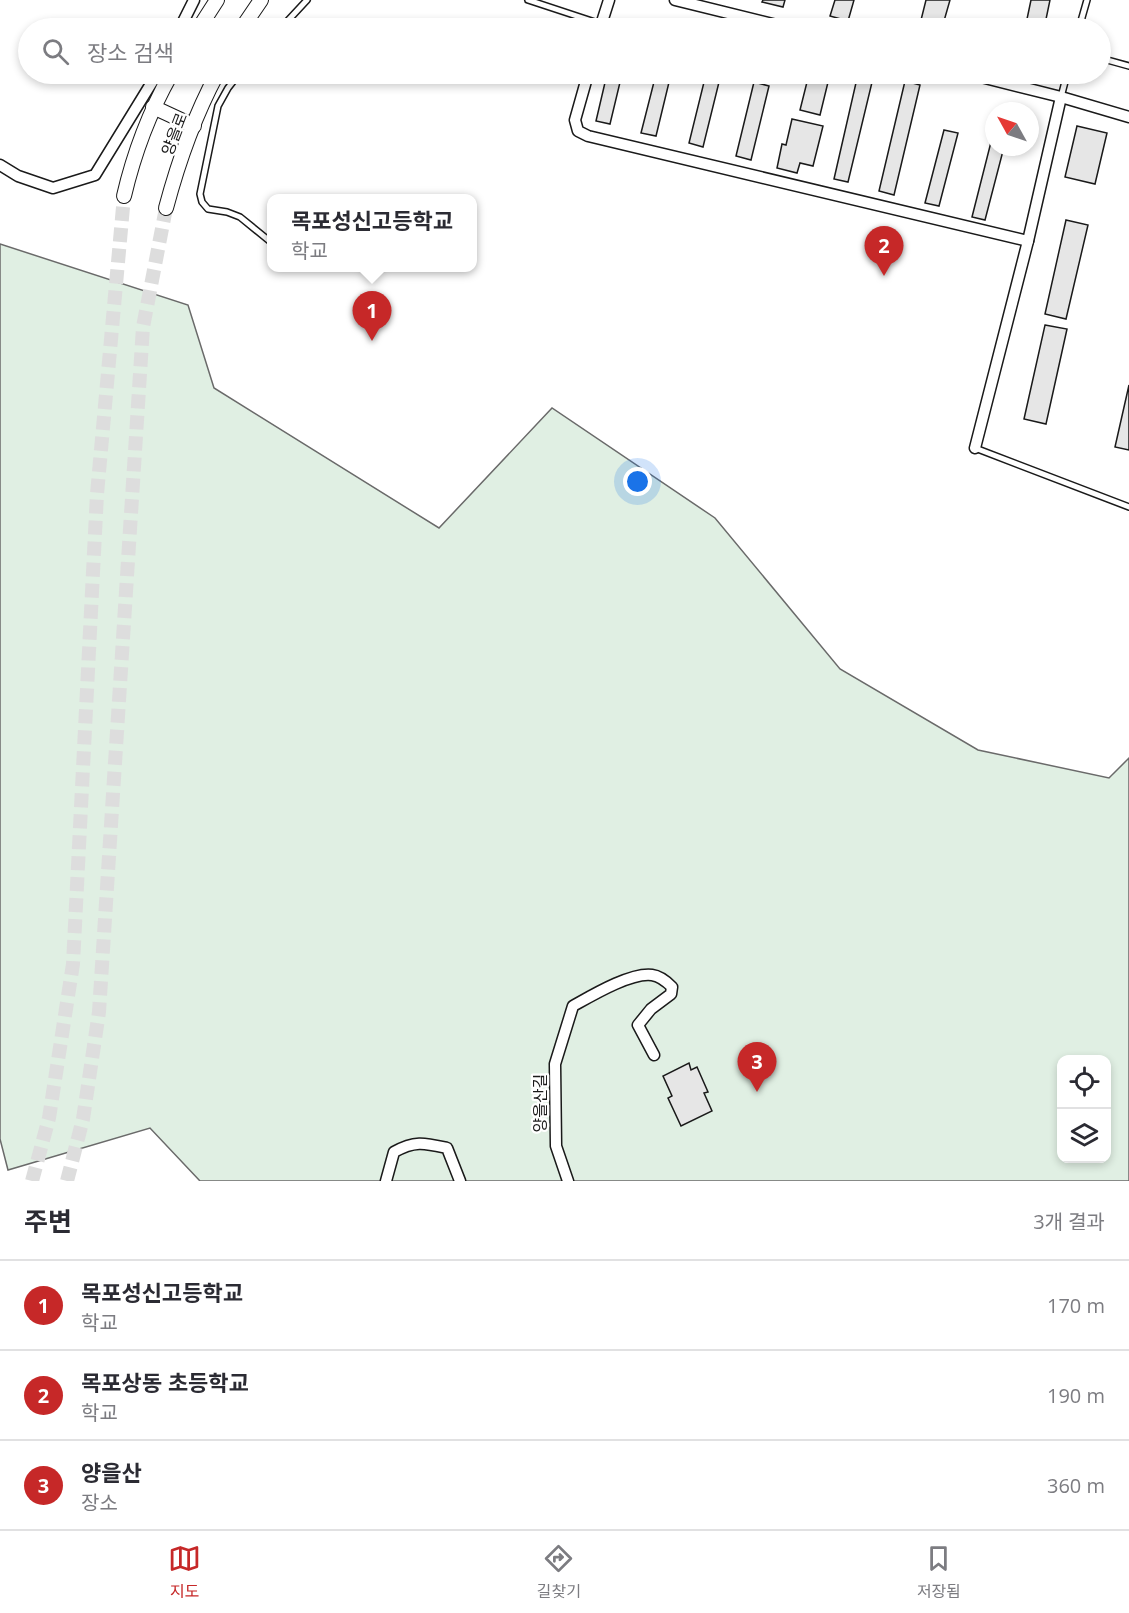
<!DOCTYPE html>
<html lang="ko">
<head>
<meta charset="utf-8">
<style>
	body { margin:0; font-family:"Open Sans","Noto Sans KR",sans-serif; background:#f2f2f3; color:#2b2b33 }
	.controls { position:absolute; right:18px; bottom:18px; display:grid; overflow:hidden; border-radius:12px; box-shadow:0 3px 9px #0003 }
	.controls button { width:54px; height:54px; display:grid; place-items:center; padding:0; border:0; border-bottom:2px solid #e1e1e2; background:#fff; color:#2b2b33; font:30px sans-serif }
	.compass { position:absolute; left:985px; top:102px; width:54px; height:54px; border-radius:50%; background:#fff; box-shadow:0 3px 9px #0003; rotate:310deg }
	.you { position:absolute; left:638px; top:482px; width:21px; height:21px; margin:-15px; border:4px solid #fff; border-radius:50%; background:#1a73e8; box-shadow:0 0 0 9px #1a73e833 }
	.badge { display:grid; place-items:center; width:39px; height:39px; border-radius:50%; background:#c62828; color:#fff; font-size:20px; font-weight:700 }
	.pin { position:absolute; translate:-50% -50px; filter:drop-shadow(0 2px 3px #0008) }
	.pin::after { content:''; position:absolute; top:32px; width:21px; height:18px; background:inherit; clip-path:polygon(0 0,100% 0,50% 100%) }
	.popup { position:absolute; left:267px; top:194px; width:210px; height:78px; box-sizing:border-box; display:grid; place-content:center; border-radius:12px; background:#fff; filter:drop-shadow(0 2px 4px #0005); font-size:20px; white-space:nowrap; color:#7c7c81 }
	.popup b { font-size:22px; color:#2b2b33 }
	.popup::after { content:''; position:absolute; left:50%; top:100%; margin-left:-12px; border:12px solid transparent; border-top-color:#fff }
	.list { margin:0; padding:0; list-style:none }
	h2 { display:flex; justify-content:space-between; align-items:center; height:78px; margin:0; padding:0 24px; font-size:26px }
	h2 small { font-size:20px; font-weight:400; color:#7c7c81 }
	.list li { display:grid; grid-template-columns:39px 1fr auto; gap:18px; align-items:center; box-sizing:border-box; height:90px; padding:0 24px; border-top:2px solid #e1e1e2 }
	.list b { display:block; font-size:22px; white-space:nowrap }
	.list p { margin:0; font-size:20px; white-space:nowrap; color:#7c7c81 }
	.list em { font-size:20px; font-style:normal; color:#7c7c81 }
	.icon { flex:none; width:33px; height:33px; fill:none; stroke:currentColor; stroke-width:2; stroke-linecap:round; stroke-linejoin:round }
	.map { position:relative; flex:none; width:1129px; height:1181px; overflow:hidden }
	.search { position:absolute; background:#fff; box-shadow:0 3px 9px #0003; left:18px; right:18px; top:18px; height:66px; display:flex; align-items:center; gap:15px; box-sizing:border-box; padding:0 21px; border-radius:33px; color:#7c7c81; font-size:22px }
	.sheet { height:348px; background:#fff }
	nav { display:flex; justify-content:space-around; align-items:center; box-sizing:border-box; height:84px; border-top:2px solid #e1e1e2; background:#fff; font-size:16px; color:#7c7c81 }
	nav a { display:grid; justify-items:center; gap:3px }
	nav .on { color:#c62828 }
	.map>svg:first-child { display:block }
	.green { fill:#e0efe3; stroke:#6a6a6a; stroke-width:1.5; fill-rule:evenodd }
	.building { fill:#e6e6e6; stroke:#1a1a1a; stroke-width:1.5 }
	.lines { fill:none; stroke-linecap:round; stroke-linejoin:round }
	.tertiary-tunnel { stroke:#ddd; stroke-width:14; stroke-dasharray:14 7; stroke-linecap:butt }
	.service-casing { stroke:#1a1a1a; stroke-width:8 }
	.minor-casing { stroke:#1a1a1a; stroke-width:13 }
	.tertiary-casing { stroke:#1a1a1a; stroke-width:16 }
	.service { stroke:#fff; stroke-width:5 }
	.minor { stroke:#fff; stroke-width:10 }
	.tertiary { stroke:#fff; stroke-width:14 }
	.labels { text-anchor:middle; stroke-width:4.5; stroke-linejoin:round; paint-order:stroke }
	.street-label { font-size:16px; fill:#1a1a1a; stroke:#fff }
</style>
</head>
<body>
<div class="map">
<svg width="1129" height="1181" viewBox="0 0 1129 1181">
	<rect width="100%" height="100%" fill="#fff"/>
	<path class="green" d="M 0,244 L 188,305 L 214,388 L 439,528 L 552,408 L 715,518 L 840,669 L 978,750 L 1109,778 L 1129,758 L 1129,1181 L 200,1181 L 150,1128 L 8,1170 L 0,1139 ZM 1062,1060 L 1106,1060 L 1106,1158 L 1062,1158 Z"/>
	<g class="building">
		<polygon points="763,0 785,0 783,7 762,2"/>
		<polygon points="835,0 854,0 848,21 830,16"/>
		<polygon points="926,0 950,0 942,28 919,28"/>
		<polygon points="1031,0 1050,0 1045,24 1027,19"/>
		<polygon points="669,22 683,26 683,28 667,28"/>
		<polygon points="607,74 622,74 610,124 596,121"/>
		<polygon points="656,74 671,74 656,136 641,133"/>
		<polygon points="706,74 721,74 703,147 689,143"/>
		<polygon points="809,74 830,74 820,115 800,110"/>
		<polygon points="858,74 874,74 848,182 834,179"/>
		<polygon points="905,81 920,85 894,195 879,191"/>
		<polygon points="754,82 769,86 751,160 736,156"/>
		<polygon points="792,119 823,126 813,166 800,163 797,173 777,168 782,144 786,145"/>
		<polygon points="1077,126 1107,133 1095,184 1065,177"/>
		<polygon points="944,130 958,133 939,206 925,203"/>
		<polygon points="991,142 994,142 994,147 1004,147 985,220 972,217"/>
		<polygon points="1066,220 1088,225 1066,319 1045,314"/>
		<polygon points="1045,325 1067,329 1046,424 1024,419"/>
		<polygon points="1129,385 1129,450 1115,447"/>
		<polygon points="689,1063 691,1070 697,1067 708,1092 704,1093 712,1111 681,1126 668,1098 672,1096 663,1076"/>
	</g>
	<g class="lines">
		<g class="tertiary-tunnel">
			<polyline points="32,1181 49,1118 73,964 97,494 124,196"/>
			<polyline points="67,1181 83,1119 99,1012 143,327 166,208"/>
		</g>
		<defs>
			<g id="service">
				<polyline points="528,0 601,24"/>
				<polyline points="281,28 307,0"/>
				<polyline points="1079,28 1087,0"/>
				<polyline points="1100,58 1129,66"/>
				<polyline points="239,74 228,88 218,106 200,194 202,202 208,209 227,212 240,217 272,243"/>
				<polyline points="1061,97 1067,74"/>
				<polyline points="975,448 1129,507"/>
			</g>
			<g id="minor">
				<polyline points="675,0 789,28"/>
				<polyline points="180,28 194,0"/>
				<polyline points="600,28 609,0"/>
				<polyline points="588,74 575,120 578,131 588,136 1028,241"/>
				<polyline points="969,74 1061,97 1129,117"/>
				<polyline points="0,165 18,176 53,188 95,175 157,74"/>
				<polyline points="975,448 1028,241 1061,97"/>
				<path d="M 386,1181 L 394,1152 C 415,1140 425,1143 447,1148 L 460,1181"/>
				<path d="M 568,1181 L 556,1146 L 555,1064 L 573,1006 C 591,996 631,972 652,975 C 660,976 667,982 672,987 L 671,994 L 651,1009 L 638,1025 L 654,1055"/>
			</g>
			<g id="tertiary">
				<polyline points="199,28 217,0"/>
				<polyline points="242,28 261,0"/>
				<polyline points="153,107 194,126"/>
				<path d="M 124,196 C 134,153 149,113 171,74"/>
				<path d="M 166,208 C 178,163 195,115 217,74"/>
			</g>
		</defs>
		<use href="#service" class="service-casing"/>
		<use href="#minor" class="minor-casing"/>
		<use href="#tertiary" class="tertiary-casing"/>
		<use href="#service" class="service"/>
		<use href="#minor" class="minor"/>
		<use href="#tertiary" class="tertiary"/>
	</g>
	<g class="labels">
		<g class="street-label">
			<text transform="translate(174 134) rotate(-69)" y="6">양을로</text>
			<text transform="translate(540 1103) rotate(-90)" y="6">양을산길</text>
		</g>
	</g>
</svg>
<div class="controls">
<button><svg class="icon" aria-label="locate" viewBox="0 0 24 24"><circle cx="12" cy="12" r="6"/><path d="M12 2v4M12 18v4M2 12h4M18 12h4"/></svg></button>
<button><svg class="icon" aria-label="layers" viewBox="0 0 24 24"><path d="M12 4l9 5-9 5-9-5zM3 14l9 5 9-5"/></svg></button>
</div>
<svg class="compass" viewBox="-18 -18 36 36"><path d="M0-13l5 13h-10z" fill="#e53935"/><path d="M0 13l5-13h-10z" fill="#7c7c81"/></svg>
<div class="you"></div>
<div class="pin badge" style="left:372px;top:341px">1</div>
<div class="popup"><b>목포성신고등학교</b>학교</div>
<div class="pin badge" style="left:884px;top:276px">2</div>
<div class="pin badge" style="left:757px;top:1092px">3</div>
<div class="search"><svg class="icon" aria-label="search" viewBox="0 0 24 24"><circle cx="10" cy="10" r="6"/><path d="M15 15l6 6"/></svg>장소 검색</div>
</div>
<section class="sheet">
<h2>주변<small>3개 결과</small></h2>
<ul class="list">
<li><span class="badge">1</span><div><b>목포성신고등학교</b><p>학교</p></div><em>170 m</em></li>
<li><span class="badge">2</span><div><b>목포상동 초등학교</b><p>학교</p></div><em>190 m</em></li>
<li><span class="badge">3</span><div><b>양을산</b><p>장소</p></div><em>360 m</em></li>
</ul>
</section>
<nav>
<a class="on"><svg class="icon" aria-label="map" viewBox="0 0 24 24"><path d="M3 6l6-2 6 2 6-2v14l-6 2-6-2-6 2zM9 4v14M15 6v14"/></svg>지도</a>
<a><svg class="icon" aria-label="directions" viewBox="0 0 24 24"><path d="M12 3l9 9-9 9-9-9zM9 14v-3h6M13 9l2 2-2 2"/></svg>길찾기</a>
<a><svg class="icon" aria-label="saved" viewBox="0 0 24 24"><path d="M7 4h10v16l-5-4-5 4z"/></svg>저장됨</a>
</nav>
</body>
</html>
